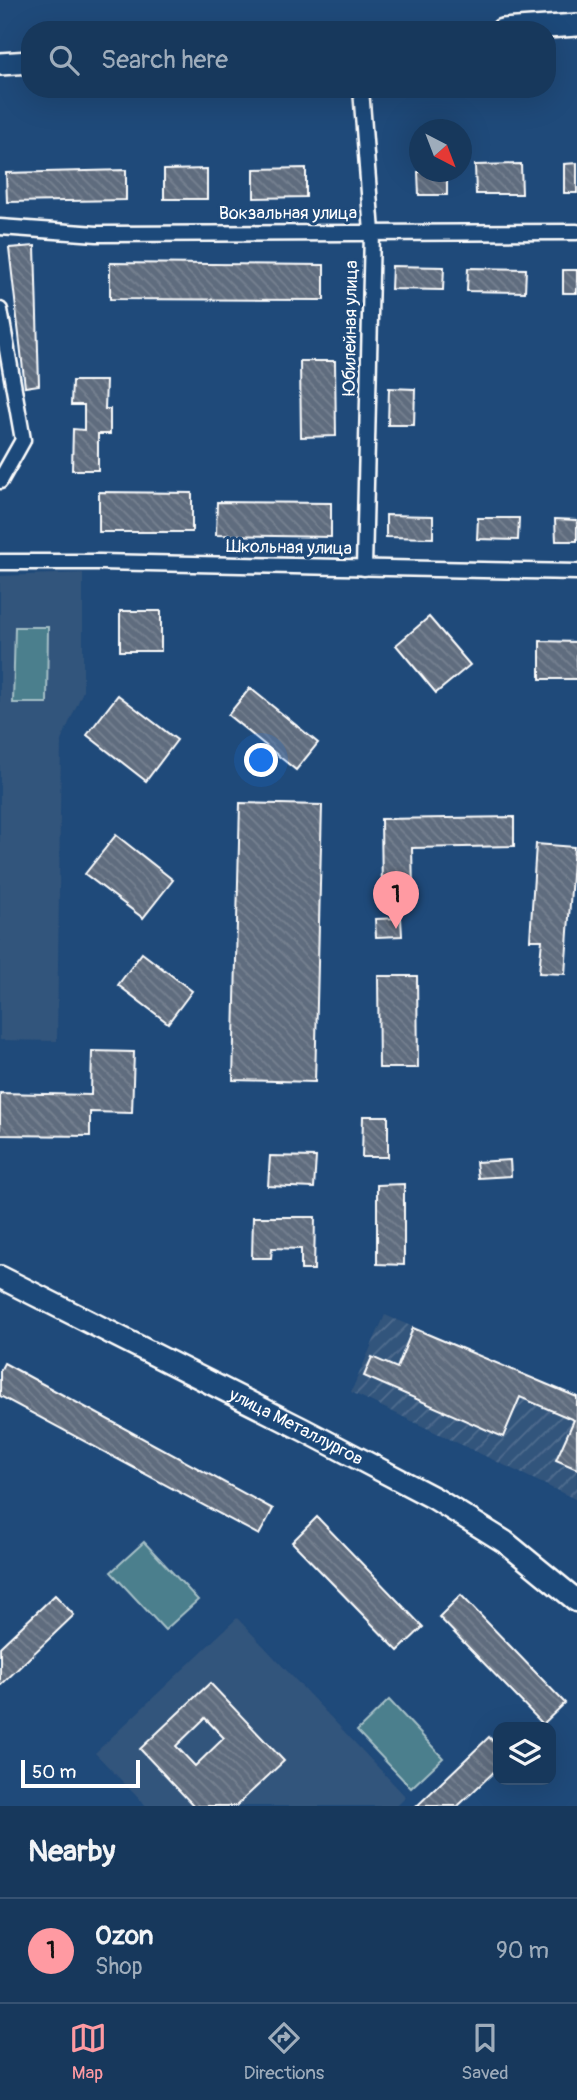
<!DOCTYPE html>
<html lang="en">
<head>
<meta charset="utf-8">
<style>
	body { margin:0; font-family:Pangolin,sans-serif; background:#244365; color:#f1f3f6 }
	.controls { position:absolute; right:21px; bottom:21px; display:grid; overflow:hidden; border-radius:14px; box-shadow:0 7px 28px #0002 }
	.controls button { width:63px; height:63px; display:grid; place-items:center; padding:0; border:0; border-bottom:2px solid #365272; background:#17385c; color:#f1f3f6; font:35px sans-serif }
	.compass { position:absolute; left:409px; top:119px; width:63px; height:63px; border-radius:50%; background:#17385c; box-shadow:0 7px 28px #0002; rotate:138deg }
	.scale { position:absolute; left:21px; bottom:18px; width:119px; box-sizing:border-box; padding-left:7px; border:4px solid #fff; border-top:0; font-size:19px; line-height:24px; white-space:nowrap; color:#fff; -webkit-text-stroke:5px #1f4a7a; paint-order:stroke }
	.you { position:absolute; left:262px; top:761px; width:24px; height:24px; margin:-18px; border:5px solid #fff; border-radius:50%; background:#1a73e8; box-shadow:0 0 0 10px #1a73e833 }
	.badge { display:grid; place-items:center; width:46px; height:46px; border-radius:50%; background:#ff9aa2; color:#111; font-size:23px; font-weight:700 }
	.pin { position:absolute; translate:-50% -58px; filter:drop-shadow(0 2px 4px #0008) }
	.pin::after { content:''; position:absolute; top:37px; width:24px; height:21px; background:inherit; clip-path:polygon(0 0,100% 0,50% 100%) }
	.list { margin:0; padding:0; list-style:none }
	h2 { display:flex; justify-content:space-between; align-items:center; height:91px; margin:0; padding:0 28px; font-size:30px }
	h2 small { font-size:23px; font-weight:400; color:#9eacbb }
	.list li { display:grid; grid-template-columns:46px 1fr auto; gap:21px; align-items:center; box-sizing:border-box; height:105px; padding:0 28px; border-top:2px solid #365272 }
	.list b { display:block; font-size:26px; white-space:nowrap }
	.list p { margin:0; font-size:23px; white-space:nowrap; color:#9eacbb }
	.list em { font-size:23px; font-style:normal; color:#9eacbb }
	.icon { flex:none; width:38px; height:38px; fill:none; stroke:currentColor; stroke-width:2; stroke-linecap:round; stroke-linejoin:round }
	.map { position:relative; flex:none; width:577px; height:1806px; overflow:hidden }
	.search { position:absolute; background:#17385c; box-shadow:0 7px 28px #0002; left:21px; right:21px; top:21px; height:77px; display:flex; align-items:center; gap:18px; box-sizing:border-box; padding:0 24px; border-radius:28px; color:#9eacbb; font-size:26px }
	.sheet { height:196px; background:#17385c }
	nav { display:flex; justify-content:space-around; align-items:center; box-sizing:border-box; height:98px; border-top:2px solid #365272; background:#17385c; font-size:19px; color:#9eacbb }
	nav a { display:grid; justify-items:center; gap:4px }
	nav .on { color:#ff9aa2 }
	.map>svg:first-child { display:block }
	.built { fill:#32547b }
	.industrial { fill:url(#industrial-furrows) }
	.green { fill:#4b7f8d; stroke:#a5bfc6; stroke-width:2 }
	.building { fill:url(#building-back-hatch); stroke:#fff; stroke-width:2; fill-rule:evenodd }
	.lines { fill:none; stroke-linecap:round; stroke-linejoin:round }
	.street-casing { stroke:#fff; stroke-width:19 }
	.secondary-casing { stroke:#fff; stroke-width:26 }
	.street { stroke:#1f4a7a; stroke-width:14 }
	.secondary { stroke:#1f4a7a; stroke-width:21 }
	.labels { text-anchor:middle; stroke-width:6; stroke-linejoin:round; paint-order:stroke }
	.street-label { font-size:18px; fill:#fff; stroke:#1f4a7a }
</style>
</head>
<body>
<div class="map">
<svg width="577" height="1806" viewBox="0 0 577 1806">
	<defs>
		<pattern id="industrial-furrows" width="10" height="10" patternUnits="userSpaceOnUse" patternTransform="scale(1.75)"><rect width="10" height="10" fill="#32547b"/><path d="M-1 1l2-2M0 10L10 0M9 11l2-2" fill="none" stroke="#516e8f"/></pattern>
		<pattern id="building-back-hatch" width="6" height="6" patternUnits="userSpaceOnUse" patternTransform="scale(1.75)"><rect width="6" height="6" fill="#5f6c7e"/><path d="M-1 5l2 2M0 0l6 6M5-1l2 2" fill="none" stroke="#778291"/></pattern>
	</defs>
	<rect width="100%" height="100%" fill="#1f4a7a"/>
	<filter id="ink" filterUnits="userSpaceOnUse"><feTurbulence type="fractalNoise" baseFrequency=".0143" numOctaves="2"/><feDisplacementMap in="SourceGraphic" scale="14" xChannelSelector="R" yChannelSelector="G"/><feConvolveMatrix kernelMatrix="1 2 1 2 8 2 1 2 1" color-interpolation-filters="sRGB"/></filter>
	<g filter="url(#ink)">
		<g class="built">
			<polygon points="83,573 83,691 61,741 57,1041 0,1040 0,576"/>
			<polygon points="237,1618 406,1797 397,1806 146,1806 95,1753"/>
		</g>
		<polygon class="industrial" points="385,1315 577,1397 577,1500 351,1392"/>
		<g class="green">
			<polygon points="15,627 48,627 47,703 13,703"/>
			<polygon points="144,1542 198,1600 165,1630 111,1572"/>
			<polygon points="389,1700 443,1758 411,1788 357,1731"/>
		</g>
		<g class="building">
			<polygon points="577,163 577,193 564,193 564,164"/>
			<polygon points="521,164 522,194 476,194 475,165"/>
			<polygon points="306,168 306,197 254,198 254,169"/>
			<polygon points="207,169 207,199 164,199 164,170"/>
			<polygon points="126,170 126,200 7,202 6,173"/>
			<polygon points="418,172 447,172 447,195 419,195"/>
			<polygon points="35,246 39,385 25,387 9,248"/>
			<polygon points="110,263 324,265 324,300 110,299"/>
			<polygon points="392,266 444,267 443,290 391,289"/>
			<polygon points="468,268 526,269 525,292 467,291"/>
			<rect x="563" y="270" width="14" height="23"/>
			<polygon points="300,361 335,361 336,436 301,437"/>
			<polygon points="72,381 106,381 105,409 110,409 110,434 98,434 98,470 72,470 73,429 84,430 84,405 71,405"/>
			<polygon points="389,388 415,389 414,425 388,425"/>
			<polygon points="99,492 192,493 192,532 99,532"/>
			<polygon points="217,502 331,503 331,537 216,535"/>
			<polygon points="386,515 433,516 433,538 386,537"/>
			<polygon points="478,518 519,518 518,540 477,539"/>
			<polygon points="555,519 577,520 577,541 556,541"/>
			<rect x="120" y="611" width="41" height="40"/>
			<polygon points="429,617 470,665 436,693 396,645"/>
			<polygon points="540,641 577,642 577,679 540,679"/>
			<polygon points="250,688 318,743 296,770 228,715"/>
			<polygon points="118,695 177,740 146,781 87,735"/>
			<polygon points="240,803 322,805 315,1082 233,1080"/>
			<polygon points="514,817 514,846 412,848 413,889 382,890 381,819"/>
			<polygon points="116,835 173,880 143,918 85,874"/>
			<polygon points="536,844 574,847 565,974 539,973 542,940 530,940"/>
			<polygon points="401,918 402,936 376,937 375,919"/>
			<polygon points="142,953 192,991 168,1023 118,985"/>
			<polygon points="378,976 417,976 418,1068 379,1068"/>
			<polygon points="92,1051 134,1052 132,1113 90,1112 90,1136 0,1135 0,1093 91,1095"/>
			<polygon points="363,1116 388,1116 388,1157 362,1157"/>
			<polygon points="270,1156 316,1157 314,1188 268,1186"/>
			<polygon points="510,1160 511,1176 478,1178 476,1162"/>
			<polygon points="404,1184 404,1265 377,1264 377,1185"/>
			<polygon points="253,1217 315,1217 314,1270 301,1270 301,1249 272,1248 271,1258 252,1258"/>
			<polygon points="413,1328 577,1397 577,1469 556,1460 574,1420 520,1397 503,1437 364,1376 372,1357 397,1368"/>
			<polygon points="4,1363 273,1509 259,1535 0,1396 0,1371"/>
			<polygon points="317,1517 423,1627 398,1651 292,1542"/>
			<polygon points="55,1595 74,1615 0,1686 0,1647"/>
			<polygon points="461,1595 565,1703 543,1724 439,1617"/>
			<path d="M 210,1683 L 284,1761 L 236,1806 L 194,1806 L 140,1749 ZM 205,1718 L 224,1738 L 195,1766 L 176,1746 Z"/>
			<polygon points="489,1737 498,1747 498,1768 458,1806 417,1806"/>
		</g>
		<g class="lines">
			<defs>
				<g id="street">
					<polyline points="361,89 372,232 364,568"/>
					<polyline points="0,227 97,234 577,232"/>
					<polyline points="0,310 23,440 0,481"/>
					<polyline points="0,562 100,562 577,572"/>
				</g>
				<g id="secondary">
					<polyline points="502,30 577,25"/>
					<polyline points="0,64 30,62"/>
					<path id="s1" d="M 0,1277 L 304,1430 L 434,1498 L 505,1542 L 577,1601"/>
				</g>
			</defs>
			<use href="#street" class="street-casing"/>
			<use href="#secondary" class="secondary-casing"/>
			<use href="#street" class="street"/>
			<use href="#secondary" class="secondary"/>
		</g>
	</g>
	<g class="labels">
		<g class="street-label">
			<text x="288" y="219">Вокзальная улица</text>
			<text transform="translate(350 328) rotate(-89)" y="6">Юбилейная улица</text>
			<text transform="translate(289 547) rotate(1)" y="6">Школьная улица</text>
			<text dy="6" stroke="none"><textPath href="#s1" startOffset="332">улица Металлургов</textPath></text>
		</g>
	</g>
</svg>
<div class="controls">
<button><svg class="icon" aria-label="layers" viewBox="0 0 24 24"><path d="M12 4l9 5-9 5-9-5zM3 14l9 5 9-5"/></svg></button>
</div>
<svg class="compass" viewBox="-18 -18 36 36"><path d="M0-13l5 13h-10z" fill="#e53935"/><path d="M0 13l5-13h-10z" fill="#9eacbb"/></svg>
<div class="scale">50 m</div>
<div class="you"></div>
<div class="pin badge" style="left:396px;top:929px">1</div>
<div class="search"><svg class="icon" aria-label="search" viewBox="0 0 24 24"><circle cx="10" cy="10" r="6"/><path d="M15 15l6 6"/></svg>Search here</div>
</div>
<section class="sheet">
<h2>Nearby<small></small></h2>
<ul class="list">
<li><span class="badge">1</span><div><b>Ozon</b><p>Shop</p></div><em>90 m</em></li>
</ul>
</section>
<nav>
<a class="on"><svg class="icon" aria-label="map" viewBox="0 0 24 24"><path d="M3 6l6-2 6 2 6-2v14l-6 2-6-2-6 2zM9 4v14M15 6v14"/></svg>Map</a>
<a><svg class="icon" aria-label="directions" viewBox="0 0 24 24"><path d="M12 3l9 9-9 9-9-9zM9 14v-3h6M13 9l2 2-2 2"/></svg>Directions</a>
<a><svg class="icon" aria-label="saved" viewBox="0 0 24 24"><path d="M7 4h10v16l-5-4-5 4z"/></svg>Saved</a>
</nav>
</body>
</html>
